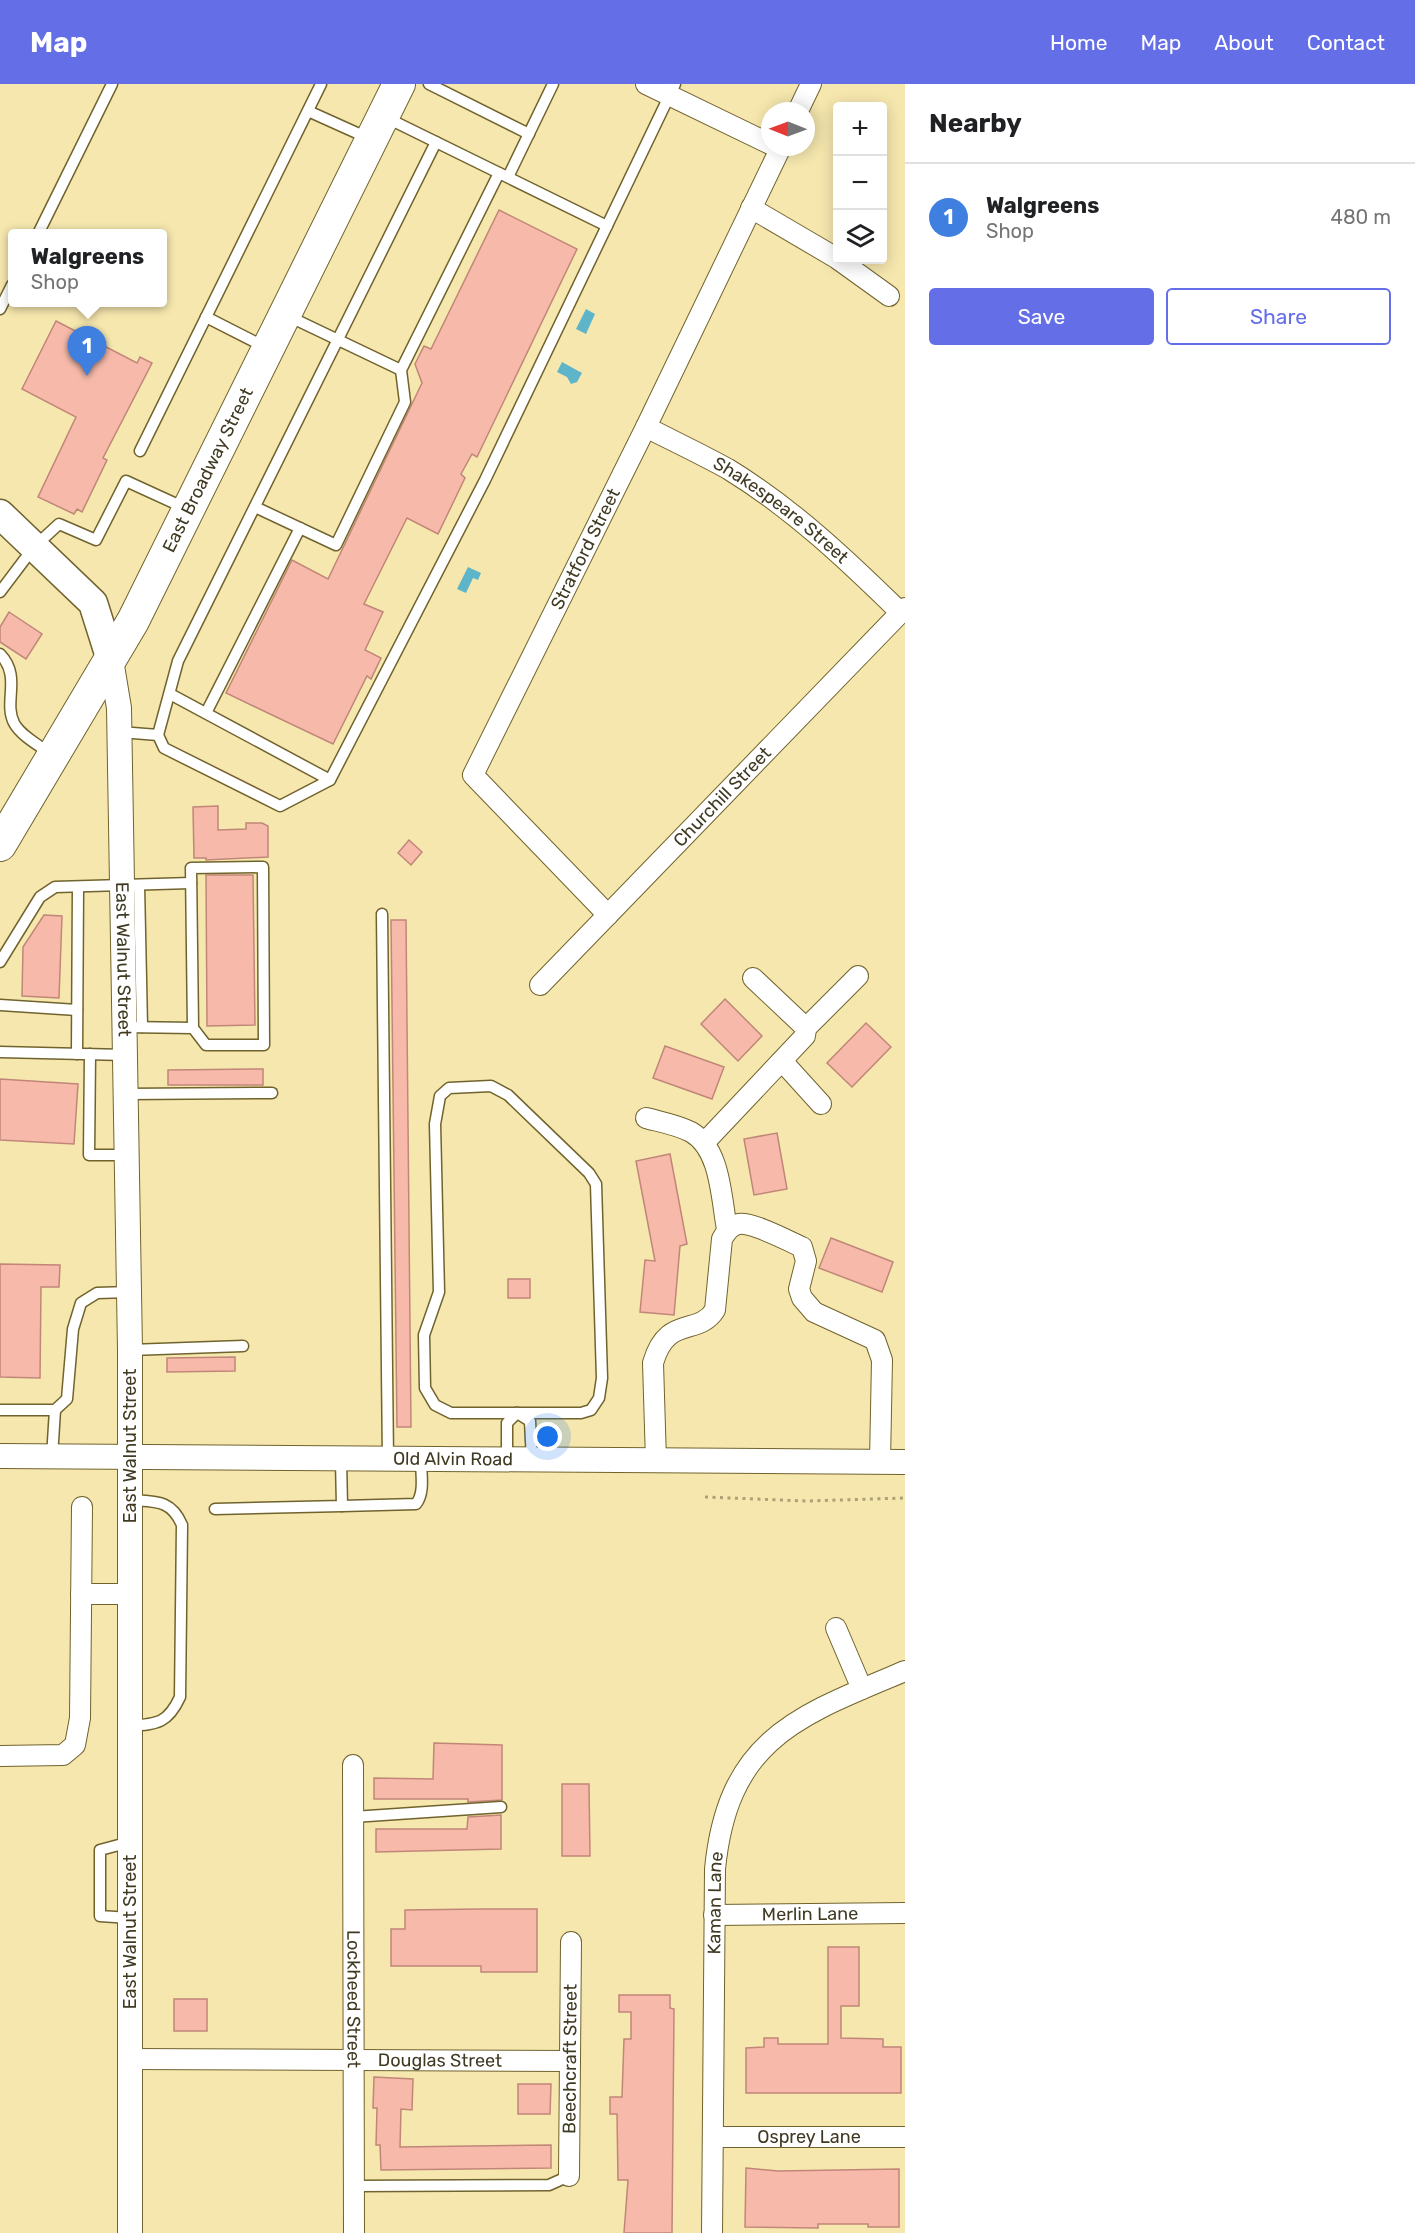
<!DOCTYPE html>
<html lang="en">
<head>
<meta charset="utf-8">
<style>
	body { margin:0; font-family:Rubik,sans-serif; background:#f6f6f6; color:#202124 }
	.controls { position:absolute; right:18px; top:18px; display:grid; overflow:hidden; border-radius:6px; box-shadow:0 3px 15px #0003 }
	.controls button { width:54px; height:54px; display:grid; place-items:center; padding:0; border:0; border-bottom:2px solid #e0e0e0; background:#fff; color:#202124; font:30px sans-serif }
	.compass { position:absolute; left:761px; top:18px; width:54px; height:54px; border-radius:50%; background:#fff; box-shadow:0 3px 15px #0003; rotate:271deg }
	.you { position:absolute; left:548px; top:1353px; width:21px; height:21px; margin:-15px; border:4px solid #fff; border-radius:50%; background:#1a73e8; box-shadow:0 0 0 9px #1a73e833 }
	.badge { display:grid; place-items:center; width:39px; height:39px; border-radius:50%; background:#636ee7; color:#fff; font-size:20px; font-weight:700 }
	.pin { position:absolute; translate:-50% -50px; filter:drop-shadow(0 2px 3px #0008) }
	.pin::after { content:''; position:absolute; top:32px; width:21px; height:18px; background:inherit; clip-path:polygon(0 0,100% 0,50% 100%) }
	.popup { position:absolute; left:8px; top:145px; width:159px; height:78px; box-sizing:border-box; display:grid; place-content:center; border-radius:6px; background:#fff; filter:drop-shadow(0 2px 4px #0005); font-size:20px; white-space:nowrap; color:#757577 }
	.popup b { font-size:22px; color:#202124 }
	.popup::after { content:''; position:absolute; left:50%; top:100%; margin-left:-12px; border:12px solid transparent; border-top-color:#fff }
	.list { margin:0; padding:0; list-style:none }
	h2 { display:flex; justify-content:space-between; align-items:center; height:78px; margin:0; padding:0 24px; font-size:26px }
	h2 small { font-size:20px; font-weight:400; color:#757577 }
	.list li { display:grid; grid-template-columns:39px 1fr auto; gap:18px; align-items:center; box-sizing:border-box; height:108px; padding:0 24px; border-top:2px solid #e0e0e0 }
	.list b { display:block; font-size:22px; white-space:nowrap }
	.list p { margin:0; font-size:20px; white-space:nowrap; color:#757577 }
	.list em { font-size:20px; font-style:normal; color:#757577 }
	.actions { display:flex; gap:12px; padding:18px 24px }
	.actions a { flex:1; padding:14px 0; border:2px solid #636ee7; border-radius:6px; text-align:center; font-size:21px; color:#636ee7 }
	.actions .main { background:#636ee7; color:#fff }
	.icon { flex:none; width:33px; height:33px; fill:none; stroke:currentColor; stroke-width:2; stroke-linecap:round; stroke-linejoin:round }
	.map { position:relative; flex:none; width:905px; height:2149px; overflow:hidden }
	header { display:flex; align-items:center; gap:36px; box-sizing:border-box; height:84px; padding:0 30px; background:#636ee7; color:#fff }
	header strong { font-size:28px }
	nav { display:flex; gap:33px; margin-inline-start:auto; font-size:21px }
	main { display:flex }
	aside { flex:1; background:#fff }
	.map>svg:first-child { display:block }
	.water { fill:#5eb5c9 }
	.building { fill:#f7baaa; stroke:#c08778; stroke-width:1.5 }
	.lines { fill:none; stroke-linecap:round; stroke-linejoin:round }
	.service-casing { stroke:#70632d; stroke-width:13 }
	.minor-casing { stroke:#70632d; stroke-width:22 }
	.tertiary-casing { stroke:#70632d; stroke-width:26 }
	.secondary-casing { stroke:#70632d; stroke-width:31 }
	.primary-casing { stroke:#70632d; stroke-width:34 }
	.path { stroke:#aca176; stroke-width:3; stroke-dasharray:3 4.5; stroke-linecap:butt }
	.service { stroke:#fff; stroke-width:10 }
	.minor { stroke:#fff; stroke-width:20 }
	.tertiary { stroke:#fff; stroke-width:24 }
	.secondary { stroke:#fff; stroke-width:28 }
	.primary { stroke:#fff; stroke-width:32 }
	.labels { text-anchor:middle; stroke-width:4.5; stroke-linejoin:round; paint-order:stroke }
	.street-label { font-size:18px; fill:#403a23; stroke:#fff }
</style>
</head>
<body>
<header>
<strong>Map</strong>
<nav><a>Home</a><a>Map</a><a>About</a><a>Contact</a></nav>
</header>
<main>
<div class="map">
<svg width="905" height="2149" viewBox="0 0 905 2149">
	<rect width="100%" height="100%" fill="#f6e7ae"/>
	<g class="water">
		<polygon points="586,225 595,230 586,250 576,245"/>
		<polygon points="562,278 582,289 577,298 571,300 567,293 557,288"/>
		<polygon points="468,483 481,489 478,496 473,494 466,509 457,505"/>
	</g>
	<g class="building">
		<polygon points="499,126 577,165 477,373 472,370 461,390 465,394 438,450 407,434 364,520 383,528 365,566 381,574 371,595 367,592 333,660 226,609 292,476 328,495 422,299 415,280 424,262 431,265"/>
		<polygon points="56,237 137,279 140,273 152,279 103,374 107,376 82,428 77,425 74,430 38,413 76,333 22,305"/>
		<polygon points="9,528 42,550 26,575 0,558 0,543"/>
		<polygon points="218,722 218,746 246,745 246,739 262,739 268,742 268,773 206,776 206,774 194,774 193,723"/>
		<polygon points="409,756 422,768 411,781 398,769"/>
		<polygon points="206,791 253,791 255,941 207,942"/>
		<polygon points="44,831 62,832 59,914 22,912 23,863"/>
		<polygon points="391,836 406,836 411,1343 397,1343"/>
		<polygon points="725,915 762,952 738,977 701,940"/>
		<polygon points="866,939 891,963 852,1003 827,979"/>
		<polygon points="665,962 724,983 712,1015 653,994"/>
		<polygon points="263,985 263,1001 168,1001 168,986"/>
		<polygon points="0,995 78,1000 74,1060 0,1056"/>
		<polygon points="777,1049 787,1105 754,1111 744,1055"/>
		<polygon points="670,1070 687,1160 680,1162 674,1231 640,1228 645,1176 655,1177 636,1077"/>
		<polygon points="831,1154 893,1178 882,1208 819,1184"/>
		<polygon points="0,1180 60,1181 59,1203 41,1203 40,1294 0,1293"/>
		<rect x="508" y="1195" width="22" height="19"/>
		<polygon points="235,1273 235,1287 167,1288 167,1274"/>
		<polygon points="434,1659 502,1661 502,1716 468,1718 468,1715 374,1715 374,1694 433,1695"/>
		<polygon points="562,1700 589,1700 590,1772 562,1772"/>
		<polygon points="501,1731 501,1765 376,1768 376,1745 467,1745 468,1733"/>
		<polygon points="481,1825 537,1825 537,1888 481,1888 481,1882 391,1882 391,1845 405,1845 405,1826"/>
		<polygon points="828,1863 859,1863 859,1922 841,1922 841,1954 883,1955 883,1963 901,1963 901,2009 746,2009 746,1964 764,1963 764,1954 778,1954 778,1960 828,1960"/>
		<polygon points="619,1911 670,1911 670,1924 674,1925 672,2149 624,2149 628,2096 618,2096 617,2030 610,2030 610,2013 622,2013 624,1955 631,1955 631,1928 619,1928"/>
		<rect x="174" y="1915" width="33" height="32"/>
		<polygon points="374,1993 413,1995 412,2026 401,2025 400,2063 551,2061 551,2084 381,2086 380,2061 376,2061 377,2024 373,2024"/>
		<polygon points="518,2000 551,2000 550,2030 518,2030"/>
		<polygon points="746,2084 778,2087 899,2085 899,2143 868,2143 868,2140 818,2140 818,2144 745,2143"/>
	</g>
	<g class="lines">
		<defs>
			<g id="service">
				<polyline points="429,0 529,50"/>
				<polyline points="308,27 368,54"/>
				<polyline points="387,34 607,142"/>
				<polyline points="508,93 553,0"/>
				<polyline points="38,150 112,0"/>
				<polyline points="0,225 12,201"/>
				<polyline points="288,232 401,286"/>
				<polyline points="206,233 265,263"/>
				<polyline points="140,367 321,0"/>
				<polyline points="255,423 336,461 405,318 401,286 499,89"/>
				<polyline points="0,508 34,463 59,440 96,456 126,397 185,424"/>
				<path d="M 0,570 C 22,593 3,617 14,639 C 21,652 40,662 51,670"/>
				<polyline points="170,610 330,696"/>
				<polyline points="206,629 300,444"/>
				<polyline points="120,648 158,651 178,577 436,58"/>
				<polyline points="158,651 164,664 280,722 330,696 485,396 675,0"/>
				<polyline points="139,801 142,943"/>
				<polyline points="382,830 388,1376"/>
				<polyline points="0,878 40,813 55,803 191,799"/>
				<polyline points="0,921 77,926"/>
				<polyline points="125,943 193,944 191,784 263,783 264,961 206,961 193,944"/>
				<polyline points="0,968 125,971"/>
				<polyline points="77,970 78,803"/>
				<polyline points="90,970 89,1071 128,1071"/>
				<polygon points="491,1002 508,1011 589,1089 596,1100 602,1294 599,1314 591,1326 581,1329 451,1329 435,1321 425,1304 424,1251 439,1208 435,1040 440,1012 449,1004"/>
				<polyline points="126,1010 272,1009"/>
				<polyline points="130,1266 243,1262"/>
				<polyline points="0,1326 55,1326 67,1315 73,1245 81,1219 97,1209 129,1208"/>
				<polyline points="52,1373 55,1326"/>
				<polyline points="507,1377 507,1339 517,1329 530,1337 532,1377"/>
				<path d="M 130,1416 C 155,1418 171,1415 182,1441 L 180,1613 C 168,1639 158,1640 130,1642"/>
				<path d="M 342,1422 L 416,1420 C 425,1409 421,1390 421,1377"/>
				<polyline points="215,1425 342,1422 341,1376"/>
				<polyline points="353,1733 501,1723"/>
				<polyline points="130,1834 100,1832 100,1766 130,1758"/>
				<polyline points="354,2102 549,2101 569,2092"/>
			</g>
			<g id="minor">
				<polyline points="646,0 770,60"/>
				<polyline points="798,27 811,0"/>
				<polyline points="751,124 838,175"/>
				<polyline points="839,176 889,212"/>
				<path id="s1" d="M 646,343 C 673,357 701,370 728,385 C 792,424 847,476 901,529"/>
				<path id="s2" d="M 608,831 L 473,691 L 646,343 L 781,63"/>
				<path id="s3" d="M 540,901 L 905,524"/>
				<polyline points="806,944 858,892"/>
				<polyline points="782,977 821,1020"/>
				<path d="M 646,1034 C 661,1038 678,1041 691,1048 C 721,1065 721,1114 727,1145"/>
				<polyline points="705,1058 805,952 806,944 753,894"/>
				<path d="M 656,1377 L 653,1279 C 667,1230 698,1253 715,1226 L 722,1155 C 726,1148 731,1141 739,1140 C 753,1138 788,1157 802,1163 L 806,1177 L 799,1205 L 802,1214 L 814,1228 L 875,1256 L 882,1276 L 880,1377"/>
				<polyline points="81,1510 130,1510"/>
				<polyline points="836,1544 862,1605"/>
				<polyline points="0,1672 63,1671 75,1661 80,1634 82,1423"/>
				<path id="s4" d="M 353,1681 L 354,2149"/>
				<path id="s5" d="M 714,1831 L 905,1829"/>
				<path id="s6" d="M 130,1975 L 570,1977"/>
				<path id="s7" d="M 713,2053 L 905,2053"/>
				<path id="s8" d="M 569,2092 L 571,1858"/>
				<path id="s9" d="M 712,2149 L 715,1785 C 728,1654 798,1632 905,1587"/>
			</g>
			<g id="tertiary">
				<path id="s10" d="M 111,576 L 119,624 L 130,1266 L 130,2149"/>
				<path id="s11" d="M 0,1372 L 905,1378"/>
			</g>
			<polyline id="secondary" points="0,430 93,519 111,576"/>
			<g id="primary">
				<path id="s12" d="M 0,761 L 133,537 L 399,0"/>
			</g>
		</defs>
		<use href="#service" class="service-casing"/>
		<use href="#minor" class="minor-casing"/>
		<use href="#tertiary" class="tertiary-casing"/>
		<use href="#secondary" class="secondary-casing"/>
		<use href="#primary" class="primary-casing"/>
		<polyline class="path" points="705,1413 806,1417 905,1414"/>
		<use href="#service" class="service"/>
		<use href="#minor" class="minor"/>
		<use href="#tertiary" class="tertiary"/>
		<use href="#secondary" class="secondary"/>
		<use href="#primary" class="primary"/>
	</g>
	<g class="labels">
		<g class="street-label">
			<text dy="6" stroke="none"><textPath href="#s12" startOffset="429">East Broadway Street</textPath></text>
			<text dy="6" stroke="none"><textPath href="#s1" startOffset="159">Shakespeare Street</textPath></text>
			<text dy="6" stroke="none"><textPath href="#s2" startOffset="447">Stratford Street</textPath></text>
			<text dy="6" stroke="none"><textPath href="#s3" startOffset="262">Churchill Street</textPath></text>
			<text dy="6" stroke="none"><textPath href="#s10" startOffset="300">East Walnut Street</textPath></text>
			<text transform="translate(130 1362) rotate(-90)" y="6">East Walnut Street</text>
			<text dy="6" stroke="none"><textPath href="#s11" startOffset="453">Old Alvin Road</textPath></text>
			<text dy="6" stroke="none"><textPath href="#s9" startOffset="330">Kaman Lane</textPath></text>
			<text dy="6" stroke="none"><textPath href="#s5" startOffset="96">Merlin Lane</textPath></text>
			<text transform="translate(130 1848) rotate(-90)" y="6">East Walnut Street</text>
			<text dy="6" stroke="none"><textPath href="#s4" startOffset="234">Lockheed Street</textPath></text>
			<text dy="6" stroke="none"><textPath href="#s8" startOffset="117">Beechcraft Street</textPath></text>
			<text dy="6" stroke="none"><textPath href="#s6" startOffset="310">Douglas Street</textPath></text>
			<text dy="6" stroke="none"><textPath href="#s7" startOffset="96">Osprey Lane</textPath></text>
		</g>
	</g>
</svg>
<div class="controls">
<button>+</button>
<button>−</button>
<button><svg class="icon" aria-label="layers" viewBox="0 0 24 24"><path d="M12 4l9 5-9 5-9-5zM3 14l9 5 9-5"/></svg></button>
</div>
<svg class="compass" viewBox="-18 -18 36 36"><path d="M0-13l5 13h-10z" fill="#e53935"/><path d="M0 13l5-13h-10z" fill="#757577"/></svg>
<div class="you"></div>
<div class="pin badge" style="left:87px;top:292px;background:#3f7fe0">1</div>
<div class="popup"><b>Walgreens</b>Shop</div>
</div>
<aside>
<h2>Nearby<small></small></h2>
<ul class="list">
<li><span class="badge" style="background:#3f7fe0">1</span><div><b>Walgreens</b><p>Shop</p></div><em>480 m</em></li>
</ul>
<div class="actions"><a class="main">Save</a><a>Share</a></div>
</aside>
</main>
</body>
</html>
